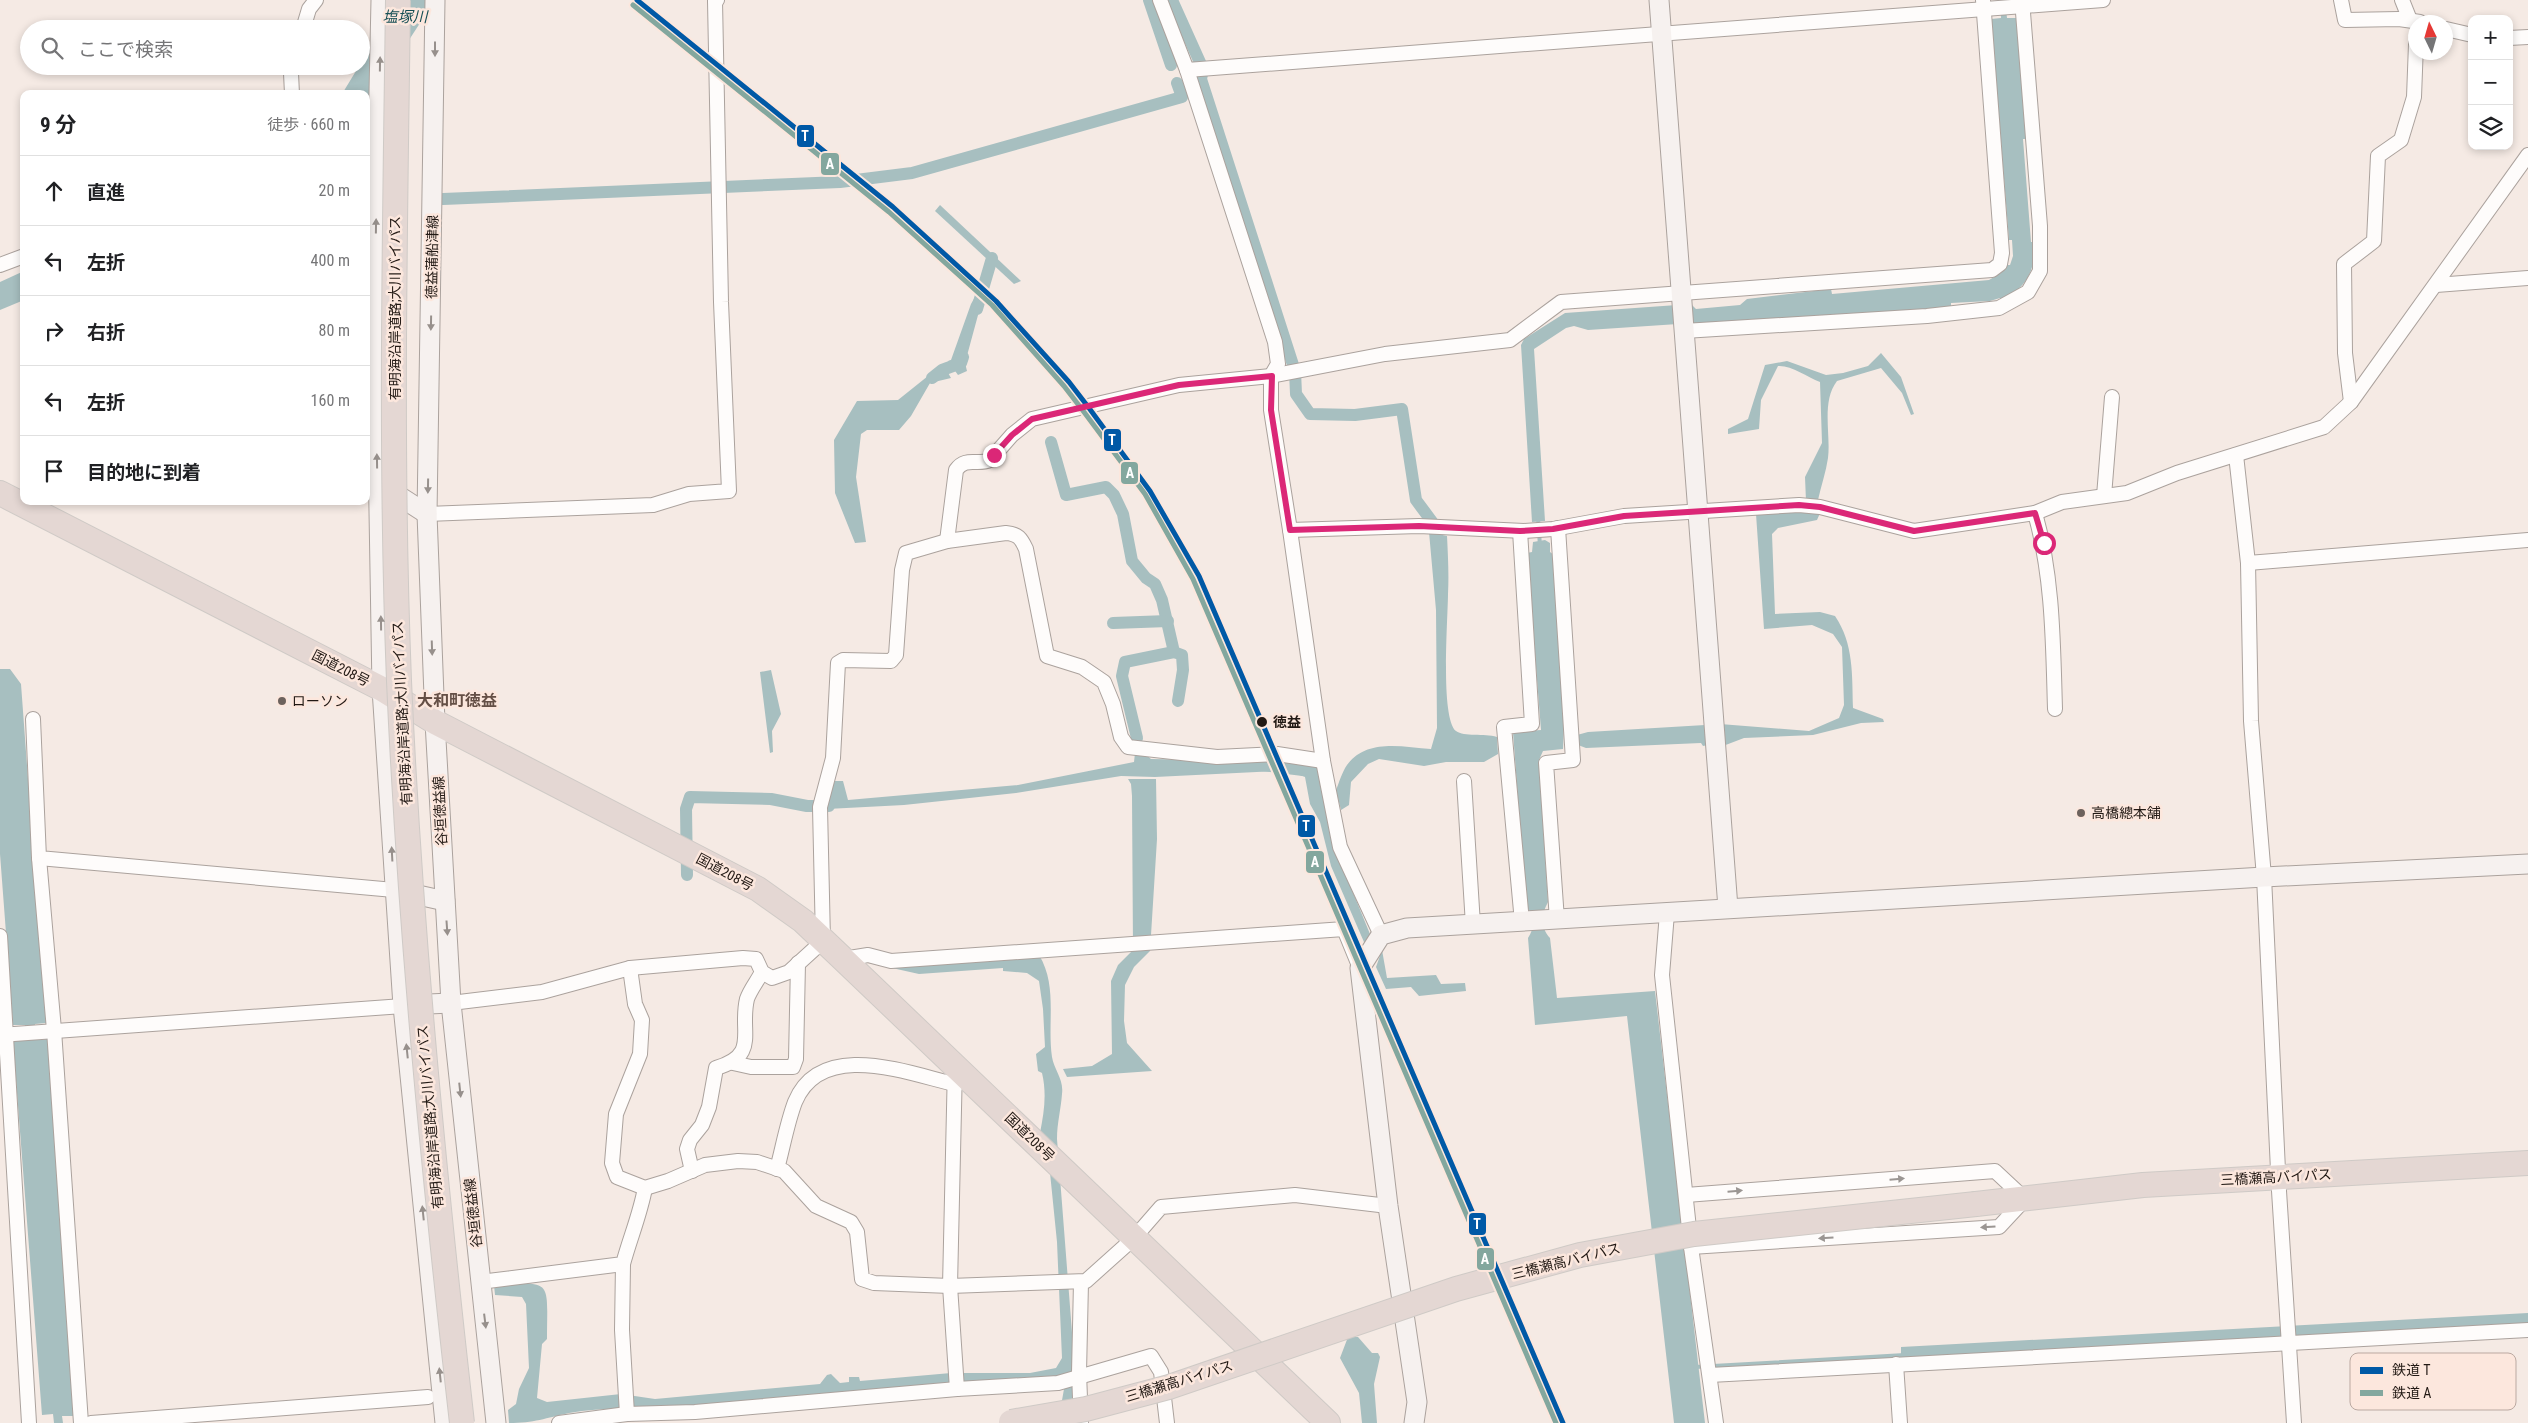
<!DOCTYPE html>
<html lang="ja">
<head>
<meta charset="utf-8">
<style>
	body { margin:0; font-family:"Roboto Condensed","Noto Sans JP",sans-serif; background:#f6f6f6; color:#202124 }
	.controls { position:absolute; right:15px; top:15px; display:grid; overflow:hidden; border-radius:10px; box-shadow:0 2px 8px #0003 }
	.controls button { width:45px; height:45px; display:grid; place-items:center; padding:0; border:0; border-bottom:1px solid #e0e0e0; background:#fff; color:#202124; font:25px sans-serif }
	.compass { position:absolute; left:2408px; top:15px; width:45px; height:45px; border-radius:50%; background:#fff; box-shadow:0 2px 8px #0003; rotate:355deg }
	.stop { position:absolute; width:15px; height:15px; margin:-11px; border:4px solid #db2777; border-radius:50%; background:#fff }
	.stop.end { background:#db2777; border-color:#fff; box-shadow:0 1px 5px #0008 }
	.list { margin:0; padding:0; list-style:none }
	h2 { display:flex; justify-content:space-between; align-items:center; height:65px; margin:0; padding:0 20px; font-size:21px }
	h2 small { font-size:16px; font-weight:400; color:#757577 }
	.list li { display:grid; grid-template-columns:32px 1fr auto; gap:15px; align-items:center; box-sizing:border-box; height:70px; padding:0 20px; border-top:1px solid #e0e0e0 }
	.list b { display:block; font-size:19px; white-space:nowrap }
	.list em { font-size:16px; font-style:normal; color:#757577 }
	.icon { flex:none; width:28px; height:28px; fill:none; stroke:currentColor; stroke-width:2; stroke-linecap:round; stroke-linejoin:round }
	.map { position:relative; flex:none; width:2528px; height:1423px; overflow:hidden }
	.search { position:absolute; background:#fff; box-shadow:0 2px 8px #0003; left:20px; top:20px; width:350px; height:55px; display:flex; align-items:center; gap:12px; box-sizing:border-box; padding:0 18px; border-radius:28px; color:#757577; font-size:19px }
	.panel { position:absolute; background:#fff; box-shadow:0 2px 8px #0003; left:20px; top:90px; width:350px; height:415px; border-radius:10px }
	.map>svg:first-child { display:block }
	.water { fill:#a7bfc0 }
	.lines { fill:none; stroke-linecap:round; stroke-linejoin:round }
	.stream { stroke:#a7bfc0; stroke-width:4 }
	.canal { stroke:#a7bfc0; stroke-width:12 }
	.street-casing { stroke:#aba29d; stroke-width:16 }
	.secondary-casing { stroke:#aba29d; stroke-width:21 }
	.highway-casing { stroke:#cfcac6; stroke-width:26 }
	.street { stroke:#fefcfb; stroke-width:14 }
	.secondary { stroke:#f6f1ef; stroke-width:19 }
	.highway { stroke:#e4d7d3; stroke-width:24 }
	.highway-bridge-casing { stroke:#cfcac6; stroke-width:26; stroke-linecap:butt }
	.highway-bridge { stroke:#e4d7d3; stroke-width:24 }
	.rail-1-casing { stroke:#fce7dd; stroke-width:9 }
	.rail-2-casing { stroke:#fce7dd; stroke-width:9 }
	.rail-1 { stroke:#0059a6; stroke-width:5 }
	.rail-2 { stroke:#83a79e; stroke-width:5 }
	.oneway { fill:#97908c }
	.oneway2 { fill:#9b9693 }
	.route { stroke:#db2777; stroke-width:6 }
	.poi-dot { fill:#6c625d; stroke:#fce7dd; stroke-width:2 }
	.stop-dot { fill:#221914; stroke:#fce7dd; stroke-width:2 }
	.labels { text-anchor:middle; stroke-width:5; stroke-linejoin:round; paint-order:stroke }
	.street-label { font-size:14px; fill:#221914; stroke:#fce7dd }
	.poi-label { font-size:14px; fill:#221914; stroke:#fce7dd; text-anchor:start }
	.stop-label { font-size:14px; font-weight:bold; fill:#221914; stroke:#fce7dd; text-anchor:start }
	.water-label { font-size:15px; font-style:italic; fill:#144e54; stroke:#fce7dd }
	.quarter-label { font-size:16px; font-weight:bold; fill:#654f45; stroke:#fce7dd }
	.key { fill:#fce7dd; stroke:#bba9a1; stroke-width:1 }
	.key-label { font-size:14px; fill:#221914 }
	.line-badge { stroke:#fce7dd; stroke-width:2 }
	.badge-label { font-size:14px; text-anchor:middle; font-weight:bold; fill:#fff }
</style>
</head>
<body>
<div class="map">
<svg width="2528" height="1423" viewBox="0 0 2528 1423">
	<rect width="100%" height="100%" fill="#f5eae4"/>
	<g class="water">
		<polygon points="397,0 435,0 366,106 366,94 342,94 359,66 361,66 361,62"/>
		<path d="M 2000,0 L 2005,0 L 2007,18 L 2016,18 L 2027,139 L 2023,139 L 2031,242 L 2034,242 C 2036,272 2026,287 2001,301 L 2000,298 L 1990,301 L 1951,303 L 1951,308 L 1704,325 L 1693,323 L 1588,330 L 1574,326 L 1566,328 L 1534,349 L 1545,521 L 1532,522 L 1521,345 L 1524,339 L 1565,313 L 1691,304 L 1696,309 L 1740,305 L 1747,299 L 1831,289 L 1832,294 L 1989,280 L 2001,273 L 2006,265 L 2010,265 L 2013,256 L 2012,240 L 2009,240 L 1991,19 L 2001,18 Z"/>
		<polygon points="940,205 1021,281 1014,284 935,211"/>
		<polygon points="24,271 24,300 0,310 0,282"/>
		<polygon points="979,290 984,293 965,363 967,371 958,375 948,361 951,360 971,304"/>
		<path d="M 1881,353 L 1901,377 L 1914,414 L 1911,415 L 1902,393 L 1881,368 L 1837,381 C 1821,402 1831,434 1828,458 C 1826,472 1821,486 1818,500 L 1806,501 L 1805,477 L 1822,443 L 1820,382 C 1807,377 1791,365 1778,366 L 1761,400 L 1759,429 L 1728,434 L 1728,429 L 1748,419 L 1765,365 L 1787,361 L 1826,375 L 1843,373 L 1868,366 Z"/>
		<polygon points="943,364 951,378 930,383 911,416 899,430 867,430 861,434 856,477 866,542 855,543 835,493 834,440 857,401 898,400"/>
		<path d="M 1821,511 L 1817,520 L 1778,528 L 1772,534 L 1775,614 L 1820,612 L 1835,616 C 1854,644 1852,675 1853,708 L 1883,719 L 1884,722 L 1861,723 L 1813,735 L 1744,738 L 1723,746 L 1720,724 L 1809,731 L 1839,718 L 1844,705 L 1842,647 L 1833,634 L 1812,625 L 1764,629 L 1756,514 Z"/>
		<path d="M 1429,532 L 1447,536 C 1448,556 1449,575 1448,594 C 1448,618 1440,718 1456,731 C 1464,737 1484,733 1497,737 L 1498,754 L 1484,762 L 1446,762 L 1424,766 L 1379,759 L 1368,764 L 1351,782 L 1349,805 L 1341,810 L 1336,790 C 1339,783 1342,772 1347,765 C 1367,738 1402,747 1431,749 L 1437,728 L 1436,610 Z"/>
		<path d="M 1545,540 L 1550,543 L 1550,552 L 1554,555 L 1564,725 L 1563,749 L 1543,751 L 1539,760 L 1548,902 C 1541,915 1540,927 1550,938 L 1557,998 L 1655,991 L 1705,1423 L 1674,1423 L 1627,1016 L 1535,1025 L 1528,938 C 1535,927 1535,916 1526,906 L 1513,732 L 1541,730 L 1527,553 L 1532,552 L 1533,542 Z"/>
		<polygon points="0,669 10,669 21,684 46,1023 35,1024 35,1040 49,1039 75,1416 62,1416 63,1423 54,1423 53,1414 42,1415 13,1041 26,1039 25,1025 13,1025 0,854"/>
		<polygon points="771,670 781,714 772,731 773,752 770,753 760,672"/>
		<polygon points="1705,725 1708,745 1703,746 1701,743 1586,748 1578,745 1577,735 1588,732"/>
		<polygon points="1143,752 1151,759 1265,761 1276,763 1278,771 1155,777 1121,776 1016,793 904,805 827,809 826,799 835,781 843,781 848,800 1018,785 1134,762 1135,753"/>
		<polygon points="1285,761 1317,767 1334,846 1372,939 1367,949 1331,866 1320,822 1310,804 1305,777 1288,771"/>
		<polygon points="1128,779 1156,779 1157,839 1150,951 1134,967 1125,985 1124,1021 1127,1043 1152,1071 1067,1077 1063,1069 1092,1066 1112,1054 1111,981 1118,965 1133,950 1132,796 1131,784"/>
		<polygon points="1382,950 1387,978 1436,975 1441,984 1465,983 1466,991 1419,996 1411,987 1386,989 1376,967"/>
		<path d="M 1039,955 C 1058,986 1047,1023 1052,1057 C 1054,1070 1064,1079 1062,1094 C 1061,1109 1057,1123 1057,1139 L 1076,1384 L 1067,1423 L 1058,1423 L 1064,1389 L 1063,1377 L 653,1410 C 626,1408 597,1408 569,1413 C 546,1418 534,1423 509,1423 L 508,1410 L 516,1404 L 519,1389 L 529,1368 L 526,1304 L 522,1297 L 495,1295 L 494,1285 C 554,1281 547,1280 547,1339 L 542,1344 L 537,1398 L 547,1402 L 621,1394 L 655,1399 L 820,1384 L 827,1375 L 831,1374 L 840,1383 L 849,1382 L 849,1377 L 859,1377 L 860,1381 L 951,1373 L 1030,1373 L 1056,1368 L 1062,1358 L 1057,1242 L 1047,1143 L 1040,1133 C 1044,1113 1047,1094 1042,1073 L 1038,1071 L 1036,1054 L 1045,1047 L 1043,1009 L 1039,981 L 1027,973 L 1003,971 L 1003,968 L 919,974 L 892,968 L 893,964 Z"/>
		<polygon points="2528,1313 2528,1325 1901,1361 1901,1347"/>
		<polygon points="1348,1337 1358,1337 1372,1353 1378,1353 1380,1357 1374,1384 1377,1423 1362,1423 1359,1393 1340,1358"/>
	</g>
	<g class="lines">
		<g class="stream">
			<polyline points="1538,518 1540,546"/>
			<polyline points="1695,1367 1905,1355"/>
		</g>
		<g class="canal">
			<polyline points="1149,0 1171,65"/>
			<polyline points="1172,0 1203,69 1201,79 1295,371 1296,394 1310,414 1355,415 1402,409 1416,500 1436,527 1437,534"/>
			<polyline points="443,199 840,182 912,173 1182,97 1177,83"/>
			<polyline points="977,309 992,258"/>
			<polyline points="932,378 942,370 961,363 963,357"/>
			<polyline points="1051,442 1066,495 1106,487 1114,495 1123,514 1132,561 1146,578 1155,584 1162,600 1174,652 1182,655 1183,670 1178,701"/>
			<polyline points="1113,623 1168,621"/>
			<polyline points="1137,738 1122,676 1125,662 1174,652"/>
			<polyline points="1261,765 1303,770"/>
			<polyline points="687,875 686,809 690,797 771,799 807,806 829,806"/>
		</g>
		<defs>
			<g id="street">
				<polyline points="1160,0 1187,70 1275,342 1278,364 1271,376 1271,410 1290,530 1323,761 1340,847 1381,935"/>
				<polyline points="2341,0 2345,20 2399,19 2420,22"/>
				<polyline points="2402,0 2410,20"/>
				<polyline points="303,29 309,9 316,0"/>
				<polyline points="2446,29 2472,35"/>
				<polyline points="2509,38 2528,37"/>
				<polyline points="1187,70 2103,0"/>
				<polyline points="292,94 291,73 293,66"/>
				<polyline points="0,265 24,256"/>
				<polyline points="2436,285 2528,278"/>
				<polyline points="1684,331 1927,316 1999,308 2028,292 2040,271 2040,226 2022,0"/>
				<polyline points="2351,402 2345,353 2344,264 2374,241 2378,156 2401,140 2414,97 2416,44"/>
				<polyline points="2236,455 2248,563 2251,721 2264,877 2279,1191 2294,1423"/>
				<polyline points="2104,496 2112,397"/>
				<path d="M 2035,513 C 2053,577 2053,643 2055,709"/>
				<polyline points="427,514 653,505 689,494 729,491 721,302 715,1 717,0"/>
				<polyline points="1290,530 1419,526 1524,531 1553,529 1624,516 1799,505 1820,507 1914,531 2035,513 2062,502 2127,493 2177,473 2324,427 2351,402 2528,155"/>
				<polyline points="1520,531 1532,724 1504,727 1522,922"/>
				<path d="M 947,541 L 956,470 C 966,456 977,466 990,460 L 1012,435 L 1032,419 L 1179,385 L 1271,376 L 1385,354 L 1510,340 L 1561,302 L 1992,270 L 2000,264 L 2002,253 L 1983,0"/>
				<polyline points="2248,563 2528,540"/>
				<polyline points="33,719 39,858 394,890"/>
				<polyline points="1464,781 1473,925"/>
				<polyline points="39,858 54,1030 81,1423"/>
				<polyline points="1667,913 1662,975 1691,1247 1716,1423"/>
				<polyline points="1557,920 1546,763 1573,760 1558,528"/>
				<polyline points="0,936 29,1423"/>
				<polyline points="843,959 868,955 891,961 1344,929 1360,968"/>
				<polyline points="630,968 635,1004 642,1020 640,1054 616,1114 612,1163 617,1177 645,1188 668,1181 705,1165 738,1161 757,1162 784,1171 816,1206 851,1222 857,1232 862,1279 874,1283 950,1286 1086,1281 1134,1238 1161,1207 1295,1195 1388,1206"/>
				<path d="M 451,1003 L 542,992 L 630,968 L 743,958 L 756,959 L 762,972 L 772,978 L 789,972 L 823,941 L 820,807 L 833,758 L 838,663 L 843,660 L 891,661 L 896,655 L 902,570 L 906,553 L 947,541 L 1006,533 C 1018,534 1021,538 1026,549 L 1047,656 L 1082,667 L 1104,682 L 1113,704 L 1121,737 L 1128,747 L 1217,757 L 1277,754 L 1323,761"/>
				<polyline points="0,1035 403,1006"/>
				<polyline points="733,1063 751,1067 793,1067 796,1059 798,963"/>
				<polyline points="955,1065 950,1286 957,1389"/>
				<path d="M 777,1169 C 783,1147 787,1123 795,1102 C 821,1039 907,1073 954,1084"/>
				<path d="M 692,1171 L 687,1149 L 690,1140 L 702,1125 L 709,1107 L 716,1068 C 760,1055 739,1032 747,999 C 750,990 758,980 762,972"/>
				<polyline points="1686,1195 1995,1171 2025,1199 1999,1227 1691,1247"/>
				<polyline points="623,1264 622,1330 627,1414"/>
				<path d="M 480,1282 L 623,1264 C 630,1238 640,1215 645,1188"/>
				<polyline points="1081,1282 1079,1373 1081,1423"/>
				<polyline points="1896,1364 1900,1423"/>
				<polyline points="1710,1375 2528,1330"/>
				<polyline points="91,1423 428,1397"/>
				<polyline points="559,1423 627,1414 695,1412 957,1389 1058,1383 1151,1356 1161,1372 1167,1423"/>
			</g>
			<g id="secondary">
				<polyline points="381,0 375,275 382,689 403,1006 445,1423"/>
				<polyline points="435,0 427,514 435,722 451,1003 496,1423"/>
				<polyline points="1659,0 1728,908"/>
				<polyline points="385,487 427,514"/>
				<polyline points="400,891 445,901"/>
				<polyline points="406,1005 451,1003"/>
				<polyline points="1414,1423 1417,1402 1388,1206 1360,968 1381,935 1407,928 2264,877 2528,864"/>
			</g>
			<g id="highway">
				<polyline points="0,493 382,689 435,722 758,889 803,921 843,959 1328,1423"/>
				<polyline points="1976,1204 2143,1185 2528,1163"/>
			</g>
		</defs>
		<use href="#street" class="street-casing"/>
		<use href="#secondary" class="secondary-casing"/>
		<use href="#highway" class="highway-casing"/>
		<use href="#street" class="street"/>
		<use href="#secondary" class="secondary"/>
		<use href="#highway" class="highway"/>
		<defs>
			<g id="highway-bridge">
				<path d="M 398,0 C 395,227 390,454 399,681 C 410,929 434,1176 462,1423"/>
				<polyline points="1011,1422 1086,1409 1169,1387 1456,1289 1580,1255 1694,1234 1976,1204"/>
			</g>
		</defs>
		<use href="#highway-bridge" class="highway-bridge-casing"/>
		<use href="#highway-bridge" class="highway-bridge"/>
		<defs>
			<polyline id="rail-1" points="637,0 893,207 996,301 1069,382 1089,408 1150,491 1199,576 1563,1423"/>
			<polyline id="rail-2" points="633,5 889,212 992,305 1064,386 1084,412 1145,494 1193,579 1556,1423"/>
		</defs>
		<use href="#rail-1" class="rail-1-casing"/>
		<use href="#rail-2" class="rail-2-casing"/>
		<use href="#rail-1" class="rail-1"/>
		<use href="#rail-2" class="rail-2"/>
	</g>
	<defs><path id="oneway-solid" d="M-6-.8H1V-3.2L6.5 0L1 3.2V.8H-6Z" transform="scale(1.25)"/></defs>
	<g class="oneway">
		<use href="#oneway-solid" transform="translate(435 49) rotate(90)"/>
		<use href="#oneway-solid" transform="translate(380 64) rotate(-89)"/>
		<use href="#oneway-solid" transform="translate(376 226) rotate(-89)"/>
		<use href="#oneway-solid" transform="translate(431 323) rotate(91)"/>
		<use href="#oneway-solid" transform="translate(377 461) rotate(-91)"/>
		<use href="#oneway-solid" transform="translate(428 486) rotate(91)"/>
		<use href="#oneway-solid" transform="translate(381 623) rotate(-91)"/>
		<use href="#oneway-solid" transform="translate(432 648) rotate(88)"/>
		<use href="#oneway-solid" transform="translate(392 854) rotate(-93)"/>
		<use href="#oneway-solid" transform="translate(447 928) rotate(86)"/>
		<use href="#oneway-solid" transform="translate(407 1051) rotate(-96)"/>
		<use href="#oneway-solid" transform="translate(460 1090) rotate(84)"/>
		<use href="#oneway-solid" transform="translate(423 1213) rotate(-96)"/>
		<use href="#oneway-solid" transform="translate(485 1321) rotate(83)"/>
		<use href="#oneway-solid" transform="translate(440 1375) rotate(-96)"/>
	</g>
	<g class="oneway2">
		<use href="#oneway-solid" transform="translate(1897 1179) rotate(-5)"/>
		<use href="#oneway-solid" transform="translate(1735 1191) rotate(-5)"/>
		<use href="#oneway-solid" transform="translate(1988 1227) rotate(176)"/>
		<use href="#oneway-solid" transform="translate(1826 1238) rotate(176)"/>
	</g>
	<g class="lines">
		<polyline class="route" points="994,455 1012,435 1032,419 1179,385 1272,376 1271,410 1290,530 1419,526 1520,531 1553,529 1624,516 1799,505 1820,507 1914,531 2035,513 2044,543"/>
	</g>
	<g class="poi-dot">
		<circle cx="282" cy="701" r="5"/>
		<circle cx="2081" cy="813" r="5"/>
	</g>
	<circle class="stop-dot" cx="1262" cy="722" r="6"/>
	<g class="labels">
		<g class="street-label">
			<text transform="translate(432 257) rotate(-89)" y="5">徳益蒲船津線</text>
			<text transform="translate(395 308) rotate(-90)" y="5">有明海沿岸道路;大川バイパス</text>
			<text transform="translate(341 668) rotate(27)" y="5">国道208号</text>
			<text transform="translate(402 713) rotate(-93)" y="5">有明海沿岸道路;大川バイパス</text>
			<text transform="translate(440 811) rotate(-93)" y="5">谷垣徳益線</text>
			<text transform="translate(725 872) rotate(28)" y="5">国道208号</text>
			<text transform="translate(430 1117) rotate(-95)" y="5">有明海沿岸道路;大川バイパス</text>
			<text transform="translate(1030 1137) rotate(44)" y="5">国道208号</text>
			<text transform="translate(2276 1177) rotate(-3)" y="5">三橋瀬高バイパス</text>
			<text transform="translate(473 1213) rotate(-96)" y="5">谷垣徳益線</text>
			<text transform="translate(1566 1261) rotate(-14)" y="5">三橋瀬高バイパス</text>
			<text transform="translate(1179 1381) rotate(-17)" y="5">三橋瀬高バイパス</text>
		</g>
		<g class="poi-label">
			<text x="292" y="706">ローソン</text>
			<text x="2091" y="818">高橋總本舗</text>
		</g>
		<g class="stop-label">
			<text x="1273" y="727">徳益</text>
		</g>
		<g class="water-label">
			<text x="405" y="22">塩塚川</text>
		</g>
		<g class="quarter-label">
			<text x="457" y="706">大和町徳益</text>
		</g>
	</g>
	<rect x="2350" y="1353" width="166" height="57" rx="8" class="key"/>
	<rect x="2360" y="1367" width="23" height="7" fill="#0059a6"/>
	<rect x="2360" y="1390" width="23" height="6" fill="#83a79e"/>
	<g class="key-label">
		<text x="2392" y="1375">鉄道 T</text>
		<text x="2392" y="1398">鉄道 A</text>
	</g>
	<g class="line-badge">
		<rect x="796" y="124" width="19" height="24" rx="5" fill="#0059a6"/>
		<rect x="820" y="152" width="20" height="24" rx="5" fill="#83a79e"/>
		<rect x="1103" y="428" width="19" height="24" rx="5" fill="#0059a6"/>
		<rect x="1120" y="461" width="19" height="24" rx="5" fill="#83a79e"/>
		<rect x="1297" y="814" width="19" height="24" rx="5" fill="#0059a6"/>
		<rect x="1305" y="850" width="20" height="24" rx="5" fill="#83a79e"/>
		<rect x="1468" y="1212" width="19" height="24" rx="5" fill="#0059a6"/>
		<rect x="1476" y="1247" width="19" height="24" rx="5" fill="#83a79e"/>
	</g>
	<g class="badge-label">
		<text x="805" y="141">T</text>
		<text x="830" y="169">A</text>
		<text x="1112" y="445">T</text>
		<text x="1130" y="478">A</text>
		<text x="1306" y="831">T</text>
		<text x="1315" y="867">A</text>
		<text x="1477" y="1229">T</text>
		<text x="1485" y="1264">A</text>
	</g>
</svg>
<div class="controls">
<button>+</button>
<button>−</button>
<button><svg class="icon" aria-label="layers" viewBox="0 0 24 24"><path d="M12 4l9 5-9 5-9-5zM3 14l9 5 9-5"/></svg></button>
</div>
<svg class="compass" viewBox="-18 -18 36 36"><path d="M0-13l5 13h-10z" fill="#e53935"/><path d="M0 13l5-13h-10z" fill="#757577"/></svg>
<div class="stop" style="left:2044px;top:543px"></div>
<div class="stop end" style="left:994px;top:455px"></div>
<div class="search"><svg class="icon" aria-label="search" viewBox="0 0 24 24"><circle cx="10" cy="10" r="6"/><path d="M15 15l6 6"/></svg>ここで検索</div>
<section class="panel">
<h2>9 分<small>徒歩 · 660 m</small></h2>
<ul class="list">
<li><svg class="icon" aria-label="ahead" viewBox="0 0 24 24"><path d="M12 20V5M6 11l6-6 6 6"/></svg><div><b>直進</b></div><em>20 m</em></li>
<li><svg class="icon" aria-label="left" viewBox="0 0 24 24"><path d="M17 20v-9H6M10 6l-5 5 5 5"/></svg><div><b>左折</b></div><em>400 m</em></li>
<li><svg class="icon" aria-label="right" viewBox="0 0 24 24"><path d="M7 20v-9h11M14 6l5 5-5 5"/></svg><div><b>右折</b></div><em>80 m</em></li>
<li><svg class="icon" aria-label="left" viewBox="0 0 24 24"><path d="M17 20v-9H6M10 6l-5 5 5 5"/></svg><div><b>左折</b></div><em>160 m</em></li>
<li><svg class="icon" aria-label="arrive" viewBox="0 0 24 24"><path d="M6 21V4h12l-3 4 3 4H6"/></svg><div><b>目的地に到着</b></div></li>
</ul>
</section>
</div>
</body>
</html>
